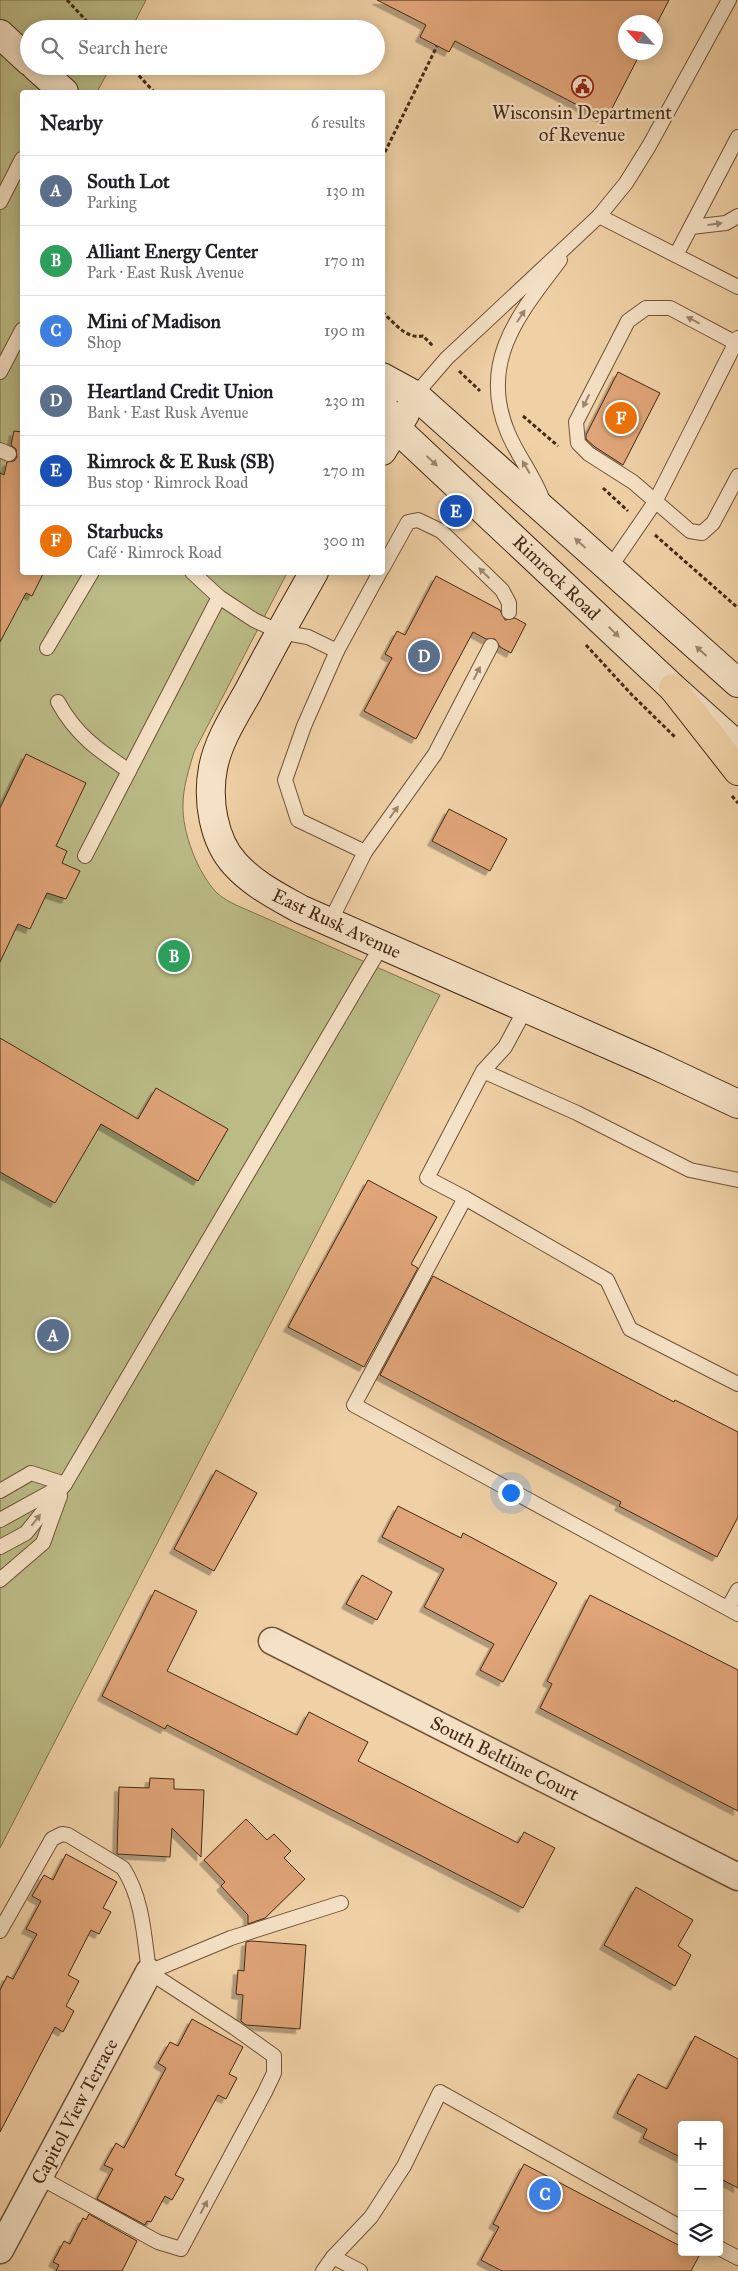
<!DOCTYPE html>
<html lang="en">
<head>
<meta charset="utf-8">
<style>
	body { margin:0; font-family:"IM FELL Great Primer",serif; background:#f6f6f6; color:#202124 }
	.controls { position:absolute; right:15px; bottom:15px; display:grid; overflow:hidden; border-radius:5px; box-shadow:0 2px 12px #0003 }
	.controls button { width:45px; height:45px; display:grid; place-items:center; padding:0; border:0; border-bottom:1px solid #e0e0e0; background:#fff; color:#202124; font:25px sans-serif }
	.compass { position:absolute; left:618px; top:15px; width:45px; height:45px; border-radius:50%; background:#fff; box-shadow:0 2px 12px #0003; rotate:297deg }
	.you { position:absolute; left:510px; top:1492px; width:18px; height:18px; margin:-12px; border:4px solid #fff; border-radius:50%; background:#1a73e8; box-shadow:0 0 0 8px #1a73e833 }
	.badge { display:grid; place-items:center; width:32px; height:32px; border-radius:50%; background:#8f2418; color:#fff; font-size:16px; font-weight:700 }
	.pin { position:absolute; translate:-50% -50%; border:2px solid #fff; box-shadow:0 1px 5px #0006 }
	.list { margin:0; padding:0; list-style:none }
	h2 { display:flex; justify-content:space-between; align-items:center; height:65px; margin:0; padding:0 20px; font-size:21px }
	h2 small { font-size:16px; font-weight:400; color:#757577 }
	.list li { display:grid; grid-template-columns:32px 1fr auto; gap:15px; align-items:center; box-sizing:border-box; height:70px; padding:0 20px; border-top:1px solid #e0e0e0 }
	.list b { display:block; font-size:19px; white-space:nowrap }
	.list p { margin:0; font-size:16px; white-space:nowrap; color:#757577 }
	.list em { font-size:16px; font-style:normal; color:#757577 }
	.icon { flex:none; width:28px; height:28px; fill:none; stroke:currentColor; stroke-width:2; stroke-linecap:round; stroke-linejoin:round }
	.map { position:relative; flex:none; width:738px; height:2271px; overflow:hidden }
	.search { position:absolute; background:#fff; box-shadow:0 2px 12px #0003; left:20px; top:20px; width:365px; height:55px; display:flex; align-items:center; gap:12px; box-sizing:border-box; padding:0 18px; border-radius:28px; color:#757577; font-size:19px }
	.panel { position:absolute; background:#fff; box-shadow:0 2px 12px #0003; left:20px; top:90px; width:365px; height:485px; border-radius:5px }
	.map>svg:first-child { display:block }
	.green { fill:#bbbb86; stroke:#80724c }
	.building { fill:#dfa477; stroke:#452913; filter:url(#shadow) }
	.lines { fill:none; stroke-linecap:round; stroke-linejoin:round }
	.lane-casing { stroke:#705338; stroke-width:16 }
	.street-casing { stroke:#705338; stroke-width:29 }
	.secondary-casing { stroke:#452913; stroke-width:30 }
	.highway-casing { stroke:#452913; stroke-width:30 }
	.path { stroke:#452913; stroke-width:3; stroke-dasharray:4 2.5; stroke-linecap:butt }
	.lane { stroke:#f5e1c5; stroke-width:14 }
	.street { stroke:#f5e1c5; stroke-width:26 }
	.secondary { stroke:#f5e1c5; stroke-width:28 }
	.highway { stroke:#f0d1a6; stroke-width:28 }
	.oneway { fill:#9d856c }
	.labels { text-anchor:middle; stroke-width:4.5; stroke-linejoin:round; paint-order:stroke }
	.poi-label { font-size:19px; fill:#452913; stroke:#f5e1c5 }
	.street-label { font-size:19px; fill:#452913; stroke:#f5e1c5 }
</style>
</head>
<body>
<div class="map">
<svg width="738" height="2271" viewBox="0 0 738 2271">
	<defs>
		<filter id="shadow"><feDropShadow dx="-4.5" dy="4.5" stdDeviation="0" flood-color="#0004"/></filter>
	</defs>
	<rect width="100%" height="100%" fill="#f0d1a6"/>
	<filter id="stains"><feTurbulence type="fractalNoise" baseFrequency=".004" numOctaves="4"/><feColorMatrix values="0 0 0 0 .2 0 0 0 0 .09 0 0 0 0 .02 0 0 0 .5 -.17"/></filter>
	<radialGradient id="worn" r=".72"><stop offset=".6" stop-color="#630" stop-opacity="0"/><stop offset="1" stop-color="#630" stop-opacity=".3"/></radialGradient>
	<path class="green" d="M 0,0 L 146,0 L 131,29 L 29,29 L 29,66 L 111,66 L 97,92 L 22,92 L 22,572 L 287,573 L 194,752 C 189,769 183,787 183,805 C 182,832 198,874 217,893 C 222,898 230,902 236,905 L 440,995 L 0,1848 Z"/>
	<g class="building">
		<polygon points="377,0 669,0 656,25 656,22 626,22 626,52 641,52 606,120 455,41 449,52 420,37 426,25"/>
		<polygon points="618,372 660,393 623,465 595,447 586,439 586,435"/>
		<polygon points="14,431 22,432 22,572 44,572 32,596 26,593 0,642 0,473 4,475 7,462 14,461 17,457 16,449 11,445"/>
		<polygon points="436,576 500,610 505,620 515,618 526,624 511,653 500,647 495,639 486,639 473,632 416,739 364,711 392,658 385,654 397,631 405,635"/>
		<polygon points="26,754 86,783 56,846 67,851 62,863 80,871 66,899 47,893 30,929 18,924 0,962 0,808"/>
		<polygon points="449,809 507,839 490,871 432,841"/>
		<polygon points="0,1038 138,1119 156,1088 228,1129 198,1181 101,1124 55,1203 0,1172"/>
		<polygon points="368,1180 437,1217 411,1264 418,1268 364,1367 288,1327"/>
		<polygon points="433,1276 674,1402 675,1400 738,1432 738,1517 717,1557 619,1506 621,1502 380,1375"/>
		<polygon points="216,1470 257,1493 214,1571 174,1549"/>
		<polygon points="398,1506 461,1538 463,1533 557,1583 503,1682 480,1670 494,1644 424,1607 444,1569 382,1537"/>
		<polygon points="362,1575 392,1592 377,1620 346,1604"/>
		<polygon points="155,1590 197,1611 167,1671 297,1735 309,1712 368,1742 358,1761 518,1843 524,1832 555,1848 523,1908 167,1725 165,1729 102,1696"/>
		<polygon points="590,1595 738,1670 738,1811 540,1708 552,1684 547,1681"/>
		<polygon points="150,1778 174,1779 174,1789 204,1790 201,1857 172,1828 170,1857 117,1854 119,1787 149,1788"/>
		<polygon points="246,1819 267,1840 274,1834 291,1851 284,1858 305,1879 265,1918 248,1924 248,1915 221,1886 225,1882 204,1860"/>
		<polygon points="66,1854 117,1882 103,1908 111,1912 99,1934 91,1930 68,1975 79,1981 66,2006 74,2011 63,2032 55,2027 0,2132 0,1990 7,1976 13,1979 37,1934 26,1929 41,1901 32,1896 44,1875 53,1880"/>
		<polygon points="636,1887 693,1920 678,1946 691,1955 675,1986 604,1945"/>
		<polygon points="251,1941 306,1945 300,2029 246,2025 241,2021 243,1995 236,1994 238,1970 244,1971 246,1942"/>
		<polygon points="192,2019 243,2047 229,2074 237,2078 226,2099 218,2095 204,2121 175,2175 184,2179 172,2200 165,2196 151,2222 147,2221 145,2225 97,2199 113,2169 104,2165 116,2143 124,2148 138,2122 166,2068 158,2063 170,2042 178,2046"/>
		<polygon points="695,2036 738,2059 738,2188 719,2178 719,2125 682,2125 682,2158 643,2138 647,2129 617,2113 638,2074 667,2089"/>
		<polygon points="524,2164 682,2247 682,2252 692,2252 699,2256 691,2271 502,2271 481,2260 499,2227 493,2224"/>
		<polygon points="89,2214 137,2241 122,2271 56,2271 59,2265 53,2262 64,2241 70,2244 83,2218 86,2220"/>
	</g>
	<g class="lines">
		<defs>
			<g id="lane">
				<polyline points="0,202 22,159"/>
				<polyline points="599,216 738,287"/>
				<polyline points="691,227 726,223 738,216"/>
				<polyline points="676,255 738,137"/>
				<polyline points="736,343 670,308 646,308 628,321 576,422 578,443 589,454 633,482 690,531 702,533 713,523 738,476"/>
				<polyline points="0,372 22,330"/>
				<polyline points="415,395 447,358 599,216 626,183 649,146 729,0"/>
				<polyline points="0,450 9,454"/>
				<path d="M 543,501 C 535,477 518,457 508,433 C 478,362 519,314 560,260"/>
				<polyline points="382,569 408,522 418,520 441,531 502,590 509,603 509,612"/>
				<polyline points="609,569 655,502 738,338"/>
				<polyline points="192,572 219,597 254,620 280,632 308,637 337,651 304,726 285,780 298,820 365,852"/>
				<polyline points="47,648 92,572"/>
				<polyline points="337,651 380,572"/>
				<path d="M 58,702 C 76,735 98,750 129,771"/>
				<polyline points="85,856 219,597"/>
				<polyline points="330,922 365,852 435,754 491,646"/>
				<polyline points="526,1008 505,1047 483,1071 427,1178 465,1198 354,1405 738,1614"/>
				<polyline points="483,1071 577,1113 690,1170 738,1180"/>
				<polyline points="465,1198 607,1280 630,1329 738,1384"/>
				<polyline points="0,1491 31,1473 65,1484"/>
				<polyline points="0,1520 60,1487"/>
				<polyline points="0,1547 26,1533 65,1484 382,945"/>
				<polyline points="0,1580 43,1543 60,1496"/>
				<polyline points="728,1608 738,1590"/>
				<path d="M 0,1931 L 52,1839 L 62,1834 L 68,1835 L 123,1868 C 143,1899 144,1936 149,1972"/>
				<polyline points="39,2177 158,2242 181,2249 265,2092 274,2073 274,2056 235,2028 149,1972 231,1938 341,1903"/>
				<polyline points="719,2248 738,2258"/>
				<polyline points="333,2257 371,2217 404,2166 440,2092 682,2228"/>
				<polyline points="323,2271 333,2257 360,2271"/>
			</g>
			<g id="street">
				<polyline points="272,1641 738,1877"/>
				<polyline points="0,2250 149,1972"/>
			</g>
			<g id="secondary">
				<polyline points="0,34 29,61"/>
				<polyline points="35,66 64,92"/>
				<polyline points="382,377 415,395 738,683"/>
				<polyline points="382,404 396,428 673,688 738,746"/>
				<polyline points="382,451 405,414"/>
				<path d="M 314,572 C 291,612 269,652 248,692 C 235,715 218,741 213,768 C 207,799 213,840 235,864 C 253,884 277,896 300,909 L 655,1065 L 738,1104"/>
			</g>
			<polyline id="highway" points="673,688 738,771"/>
		</defs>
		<use href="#lane" class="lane-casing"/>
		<use href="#street" class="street-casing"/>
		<use href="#secondary" class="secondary-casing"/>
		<use href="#highway" class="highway-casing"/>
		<g class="path">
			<polyline points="67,0 94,29"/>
			<polyline points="130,66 154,92"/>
			<polyline points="382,158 437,46"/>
			<path d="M 382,312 C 395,323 405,339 423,336 L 433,346"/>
			<polyline points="459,371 480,391"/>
			<polyline points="523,416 558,446"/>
			<polyline points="603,488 628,511"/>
			<polyline points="655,535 738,608"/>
			<polyline points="586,645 632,695 676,738"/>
			<polyline points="732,796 738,803"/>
		</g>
		<use href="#lane" class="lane"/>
		<use href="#street" class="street"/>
		<use href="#secondary" class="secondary"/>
		<use href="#highway" class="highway"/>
	</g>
	<defs><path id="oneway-solid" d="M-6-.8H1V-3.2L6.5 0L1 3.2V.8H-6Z" transform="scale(1.25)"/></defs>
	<g class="oneway">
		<use href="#oneway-solid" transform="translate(715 224) rotate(-7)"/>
		<use href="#oneway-solid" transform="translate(521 316) rotate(-57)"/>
		<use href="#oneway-solid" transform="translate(693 320) rotate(-152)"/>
		<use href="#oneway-solid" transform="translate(586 401) rotate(117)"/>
		<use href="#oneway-solid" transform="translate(432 461) rotate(43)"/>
		<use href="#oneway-solid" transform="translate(526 467) rotate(-120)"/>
		<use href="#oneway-solid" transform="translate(580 543) rotate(-138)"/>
		<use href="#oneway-solid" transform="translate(484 573) rotate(-136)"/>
		<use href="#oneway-solid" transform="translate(614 632) rotate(44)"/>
		<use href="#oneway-solid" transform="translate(701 651) rotate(-138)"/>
		<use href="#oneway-solid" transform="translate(477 673) rotate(-63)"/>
		<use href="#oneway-solid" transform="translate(394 812) rotate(-54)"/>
		<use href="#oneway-solid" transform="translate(36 1520) rotate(-52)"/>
		<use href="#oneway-solid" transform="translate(204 2207) rotate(-62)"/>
	</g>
	<defs>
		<symbol id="civic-ring" viewBox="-11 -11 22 22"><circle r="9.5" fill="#f5e1c5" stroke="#8f2418" stroke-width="1.5"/><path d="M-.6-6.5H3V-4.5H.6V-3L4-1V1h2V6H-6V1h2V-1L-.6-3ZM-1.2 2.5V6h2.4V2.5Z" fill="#8f2418"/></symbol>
	</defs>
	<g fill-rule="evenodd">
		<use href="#civic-ring" x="570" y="74" width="25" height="25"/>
	</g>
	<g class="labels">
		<g class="poi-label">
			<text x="582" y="119">Wisconsin Department<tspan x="582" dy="22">of Revenue</tspan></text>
		</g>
		<g class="street-label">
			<text transform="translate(557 577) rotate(44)" y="7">Rimrock Road</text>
			<text transform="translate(337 923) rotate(25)" y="7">East Rusk Avenue</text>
			<text transform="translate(505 1758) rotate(27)" y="7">South Beltline Court</text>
			<text transform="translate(74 2111) rotate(-62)" y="7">Capitol View Terrace</text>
		</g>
	</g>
	<rect width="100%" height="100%" filter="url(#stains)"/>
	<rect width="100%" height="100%" fill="url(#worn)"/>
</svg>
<div class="controls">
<button>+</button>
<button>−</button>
<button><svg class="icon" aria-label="layers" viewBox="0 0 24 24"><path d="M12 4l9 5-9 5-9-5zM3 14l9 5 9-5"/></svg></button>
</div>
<svg class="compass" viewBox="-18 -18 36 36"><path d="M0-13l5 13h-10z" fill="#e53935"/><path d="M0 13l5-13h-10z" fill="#757577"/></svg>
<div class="you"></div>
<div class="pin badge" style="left:53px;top:1335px;background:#5c6f8a">A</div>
<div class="pin badge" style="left:174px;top:956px;background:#2e9e5b">B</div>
<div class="pin badge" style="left:545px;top:2194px;background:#3f7fe0">C</div>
<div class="pin badge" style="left:424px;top:656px;background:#5c6f8a">D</div>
<div class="pin badge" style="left:456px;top:511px;background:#1a4fb4">E</div>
<div class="pin badge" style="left:621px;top:418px;background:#e8710a">F</div>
<div class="search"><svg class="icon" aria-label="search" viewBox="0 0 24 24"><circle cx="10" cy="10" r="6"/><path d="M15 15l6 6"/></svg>Search here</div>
<section class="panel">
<h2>Nearby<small>6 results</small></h2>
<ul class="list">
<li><span class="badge" style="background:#5c6f8a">A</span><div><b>South Lot</b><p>Parking</p></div><em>130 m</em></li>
<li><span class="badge" style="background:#2e9e5b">B</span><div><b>Alliant Energy Center</b><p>Park · East Rusk Avenue</p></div><em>170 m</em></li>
<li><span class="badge" style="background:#3f7fe0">C</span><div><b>Mini of Madison</b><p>Shop</p></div><em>190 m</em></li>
<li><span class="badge" style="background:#5c6f8a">D</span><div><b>Heartland Credit Union</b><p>Bank · East Rusk Avenue</p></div><em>230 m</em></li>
<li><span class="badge" style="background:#1a4fb4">E</span><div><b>Rimrock &amp; E Rusk (SB)</b><p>Bus stop · Rimrock Road</p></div><em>270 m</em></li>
<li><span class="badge" style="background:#e8710a">F</span><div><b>Starbucks</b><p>Café · Rimrock Road</p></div><em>300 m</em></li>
</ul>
</section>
</div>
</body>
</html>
